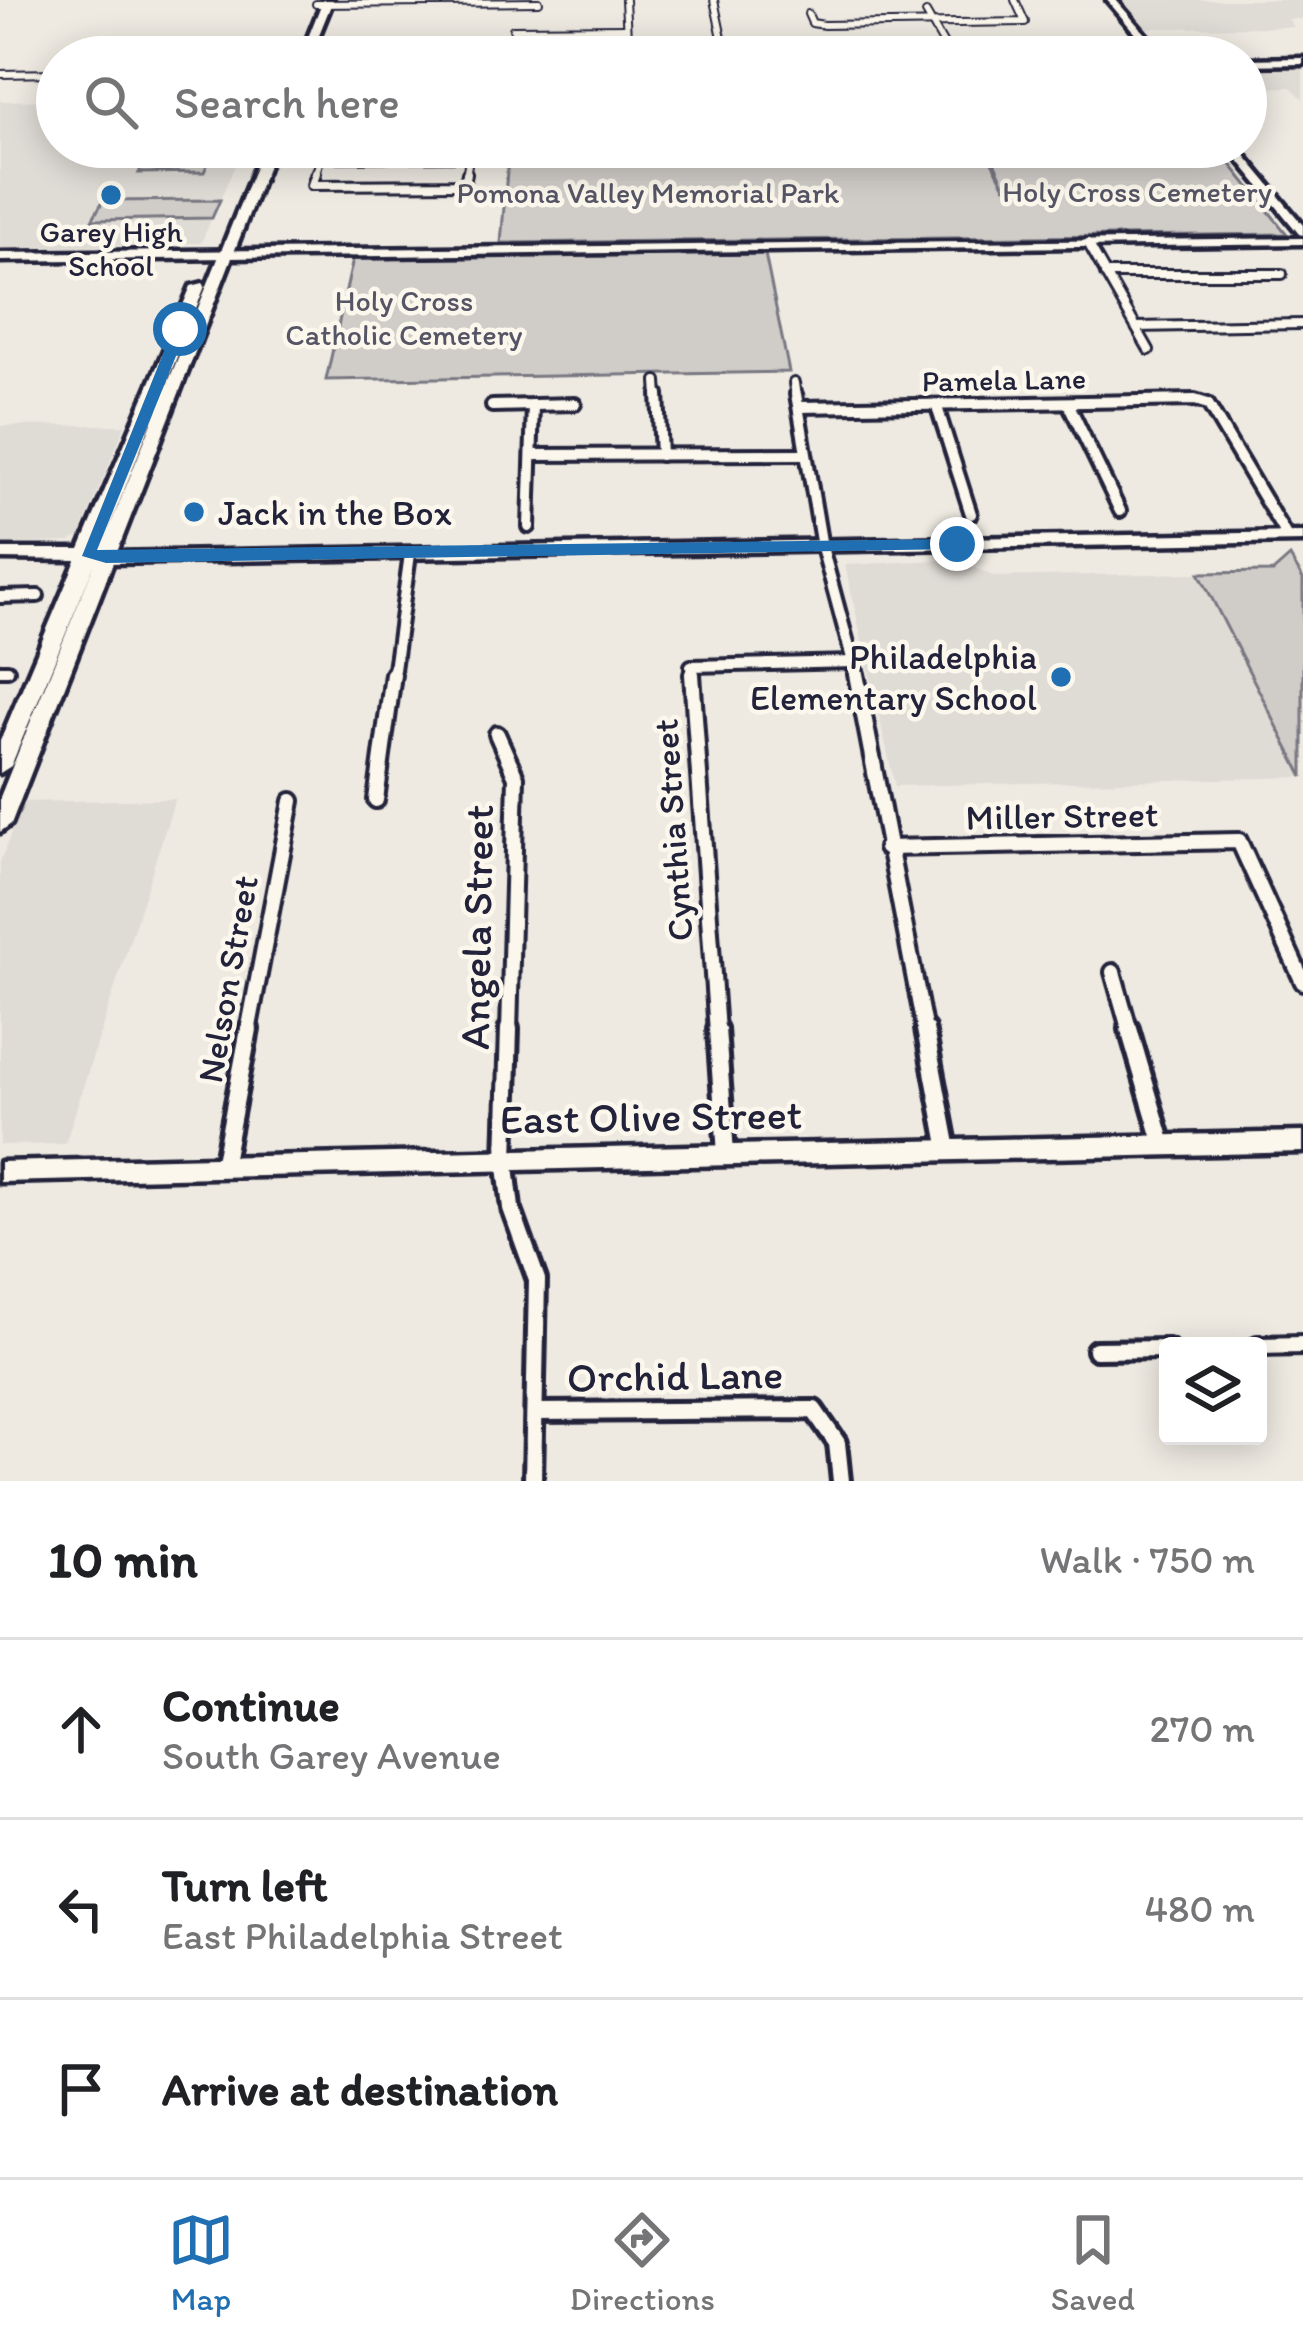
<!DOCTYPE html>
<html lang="en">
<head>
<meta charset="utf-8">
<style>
	body { margin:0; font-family:Itim,sans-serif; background:#f2f2f2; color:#202124 }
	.controls { position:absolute; right:36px; bottom:36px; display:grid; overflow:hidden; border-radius:12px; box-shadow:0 6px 30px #0003 }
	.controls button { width:108px; height:108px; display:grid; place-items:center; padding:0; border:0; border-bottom:3px solid #e0e0e0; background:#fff; color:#202124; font:60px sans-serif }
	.stop { position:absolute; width:36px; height:36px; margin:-27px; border:9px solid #1f6fb2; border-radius:50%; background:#fff }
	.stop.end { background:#1f6fb2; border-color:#fff; box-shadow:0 3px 12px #0008 }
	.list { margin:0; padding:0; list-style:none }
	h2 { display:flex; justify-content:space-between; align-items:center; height:156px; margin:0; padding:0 48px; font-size:51px }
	h2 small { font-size:39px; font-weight:400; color:#757577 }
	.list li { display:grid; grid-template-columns:78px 1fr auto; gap:36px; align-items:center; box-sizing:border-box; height:180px; padding:0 48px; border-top:3px solid #e0e0e0 }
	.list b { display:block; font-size:45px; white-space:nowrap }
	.list p { margin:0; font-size:39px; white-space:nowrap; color:#757577 }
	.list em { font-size:39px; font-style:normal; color:#757577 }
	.icon { flex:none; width:66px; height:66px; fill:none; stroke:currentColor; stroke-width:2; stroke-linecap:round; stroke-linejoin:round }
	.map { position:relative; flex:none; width:1303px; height:1481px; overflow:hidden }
	.search { position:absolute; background:#fff; box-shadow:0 6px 30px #0003; left:36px; right:36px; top:36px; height:132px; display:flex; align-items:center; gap:30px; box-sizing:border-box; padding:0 42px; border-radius:66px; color:#757577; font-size:45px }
	.sheet { height:696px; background:#fff }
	nav { display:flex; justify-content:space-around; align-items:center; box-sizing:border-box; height:168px; border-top:3px solid #e0e0e0; background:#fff; font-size:33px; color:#757577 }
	nav a { display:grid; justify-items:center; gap:6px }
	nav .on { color:#1f6fb2 }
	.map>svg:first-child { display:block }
	.built { fill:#dfdbd5 }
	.green { fill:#d0cdc9; stroke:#797882; stroke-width:3 }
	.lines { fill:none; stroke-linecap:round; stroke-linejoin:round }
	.street-far4-casing { stroke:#22223b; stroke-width:10 }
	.street-far3-casing { stroke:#22223b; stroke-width:14 }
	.street-far2-casing { stroke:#22223b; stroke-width:18 }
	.street-far1-casing { stroke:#22223b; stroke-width:22 }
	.street-casing { stroke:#22223b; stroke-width:26 }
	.secondary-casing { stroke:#22223b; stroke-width:9 }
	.primary-casing { stroke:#22223b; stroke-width:9 }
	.street-far4 { stroke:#fbf7ec; stroke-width:6 }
	.street-far3 { stroke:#fbf7ec; stroke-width:8 }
	.street-far2 { stroke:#fbf7ec; stroke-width:10 }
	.street-far1 { stroke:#fbf7ec; stroke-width:14 }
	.street { stroke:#fbf7ec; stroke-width:16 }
	.secondary { fill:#fbf7ec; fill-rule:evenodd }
	.primary { fill:#fbf7ec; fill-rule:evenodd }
	.route { fill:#1f6fb2 }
	.poi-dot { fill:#1f6fb2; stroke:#fbf7ec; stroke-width:4.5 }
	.labels { text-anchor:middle; stroke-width:9; stroke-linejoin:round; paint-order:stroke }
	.far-park-label { font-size:30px; fill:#565566; stroke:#fbf7ec }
	.far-poi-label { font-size:30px; fill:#22223b; stroke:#fbf7ec }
	.far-street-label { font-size:30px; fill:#22223b; stroke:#fbf7ec }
	.poi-label { font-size:36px; fill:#22223b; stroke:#fbf7ec; text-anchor:start }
	.street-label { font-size:36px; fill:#22223b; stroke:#fbf7ec }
	.near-street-label { font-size:42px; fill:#22223b; stroke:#fbf7ec }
</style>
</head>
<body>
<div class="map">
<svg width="1303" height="1481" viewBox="0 0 1303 1481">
	<rect width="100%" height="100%" fill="#eeeae2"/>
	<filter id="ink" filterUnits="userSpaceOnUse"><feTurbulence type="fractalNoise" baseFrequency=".00833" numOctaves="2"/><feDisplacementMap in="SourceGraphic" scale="24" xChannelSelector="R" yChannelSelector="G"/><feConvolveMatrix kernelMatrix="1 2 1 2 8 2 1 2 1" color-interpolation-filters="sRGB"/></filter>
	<g filter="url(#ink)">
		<g class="built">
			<polygon points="1122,0 1303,0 1303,19 1288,19 1294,27 1144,28"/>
			<polygon points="1246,65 1303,65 1303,99 1291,87 1246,88"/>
			<polygon points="57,100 57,147 243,147 201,243 0,249 0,101"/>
			<polygon points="125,425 79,537 68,542 0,544 0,426"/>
			<polygon points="955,559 995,577 1199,573 1302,777 895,786 845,565"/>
			<polygon points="175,799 65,1144 0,1145 0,862 23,802"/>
		</g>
		<g class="green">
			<polygon points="153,147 215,147 204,172 139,173"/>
			<polygon points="509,147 984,147 1006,188 987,147 1217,147 1287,234 501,243"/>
			<polygon points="220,200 212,218 92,220 103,201"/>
			<polygon points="765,254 789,372 326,380 353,259"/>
			<polygon points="1290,557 1303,579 1303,777 1199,573 1273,572"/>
		</g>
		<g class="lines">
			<defs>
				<g id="street-far4">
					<polyline points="625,0 628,57"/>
					<polyline points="714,0 726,57"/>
					<polyline points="316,4 539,2"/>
					<polyline points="926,13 951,57"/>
					<polyline points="808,14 812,23 824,25 1025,22 1015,0"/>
					<polyline points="513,29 625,28"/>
					<polyline points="0,74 57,73"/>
					<polyline points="255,149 324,149"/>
					<polyline points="320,159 469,158"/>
					<polyline points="315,176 324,147"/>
					<polyline points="466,176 471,147"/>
				</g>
				<g id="street-far3">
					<polyline points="316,173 312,185 465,184 467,173"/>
					<polyline points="1088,243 1149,350"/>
					<polyline points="1105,274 1282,274"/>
					<polyline points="1136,327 1303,324"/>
					<polyline points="657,381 658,397"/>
					<polyline points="794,383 796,397"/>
				</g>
				<g id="street-far2">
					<polyline points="658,394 661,455"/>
					<polyline points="796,394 822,547 857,677"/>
					<polyline points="1068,403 1120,511"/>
					<polyline points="492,406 575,404"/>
					<polyline points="800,407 1195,400 1208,404 1287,537"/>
					<polyline points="937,407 971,514"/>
					<polyline points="532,455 805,454"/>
					<polyline points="529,527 533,405"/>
					<polyline points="0,597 38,596"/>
					<polyline points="0,670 8,670"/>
					<polyline points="393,677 410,554"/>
					<polyline points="692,677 691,666 854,662"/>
				</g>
				<g id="street-far1">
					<polyline points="692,674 717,1032"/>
					<polyline points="856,674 925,1032"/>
					<polyline points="497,734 516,777 509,1032"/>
					<polyline points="376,800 393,674"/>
					<polyline points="886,848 1239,841 1303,982"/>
					<polyline points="1113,972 1130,1032"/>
					<polyline points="248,1032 292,801"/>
				</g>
				<g id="street">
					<polyline points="509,1029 505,1158 511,1208 537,1280 533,1481"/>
					<polyline points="717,1029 726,1154"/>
					<polyline points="925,1029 948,1150"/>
					<polyline points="1129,1029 1163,1145"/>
					<polyline points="223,1167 249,1029"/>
					<polyline points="1258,1346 1303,1345"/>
					<polyline points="1096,1350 1168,1349"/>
					<polyline points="536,1412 814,1410 837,1443 841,1481"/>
				</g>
				<g id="secondary">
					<polygon points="1107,0 1116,0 1165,57 1155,57"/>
					<polygon points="1303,58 1303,64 1246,65 1246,59"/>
					<polygon points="1228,147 1238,147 1303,225 1303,235 1299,234"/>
					<polygon points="1303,238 1303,244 0,261 0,253"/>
					<polygon points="1303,532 1303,542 106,563 98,558 106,553"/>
					<polygon points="1303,1132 1303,1152 0,1182 0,1162"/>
				</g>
				<g id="primary">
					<polygon points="323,0 333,0 312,52 294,57 294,53 303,50"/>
					<polygon points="263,147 275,147 11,824 0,832 0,797 96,560 11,766 0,773 0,741 76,560 0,559 0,549 80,549 191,286 203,283 205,286 100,551"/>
				</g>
			</defs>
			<use href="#street-far4" class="street-far4-casing"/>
			<use href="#street-far3" class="street-far3-casing"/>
			<use href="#street-far2" class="street-far2-casing"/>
			<use href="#street-far1" class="street-far1-casing"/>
			<use href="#street" class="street-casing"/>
			<use href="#secondary" class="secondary-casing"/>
			<use href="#primary" class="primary-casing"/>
			<use href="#street-far4" class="street-far4"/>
			<use href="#street-far3" class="street-far3"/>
			<use href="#street-far2" class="street-far2"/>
			<use href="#street-far1" class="street-far1"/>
			<use href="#street" class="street"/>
			<use href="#secondary" class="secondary"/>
			<use href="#primary" class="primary"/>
		</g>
	</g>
	<polygon class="route" points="180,325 187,329 97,550 957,539 966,544 957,549 106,563 82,556 173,329"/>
	<g class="poi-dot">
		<circle cx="111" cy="195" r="12"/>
		<circle cx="194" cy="512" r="12"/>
		<circle cx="1061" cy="677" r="12"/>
	</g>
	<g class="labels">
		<g class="far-park-label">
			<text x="1137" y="202">Holy Cross Cemetery</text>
			<text x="648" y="203">Pomona Valley Memorial Park</text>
			<text x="404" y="311">Holy Cross<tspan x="404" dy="34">Catholic Cemetery</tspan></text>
		</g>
		<g class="far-poi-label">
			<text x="111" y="242">Garey High<tspan x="111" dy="34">School</tspan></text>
		</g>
		<g class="far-street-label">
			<text transform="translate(1004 380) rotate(-1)" y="10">Pamela Lane</text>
		</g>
		<g class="poi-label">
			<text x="218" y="525">Jack in the Box</text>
			<text x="1037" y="669" text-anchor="end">Philadelphia<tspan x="1037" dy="41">Elementary School</tspan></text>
		</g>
		<g class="street-label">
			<text transform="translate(1062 815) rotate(-1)" y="13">Miller Street</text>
			<text transform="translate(672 830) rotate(-94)" y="13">Cynthia Street</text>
			<text transform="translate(227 979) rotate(-80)" y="13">Nelson Street</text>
		</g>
		<g class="near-street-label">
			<text transform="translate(476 927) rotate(-89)" y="15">Angela Street</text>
			<text transform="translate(651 1116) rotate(-1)" y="15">East Olive Street</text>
			<text transform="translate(675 1375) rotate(-1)" y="15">Orchid Lane</text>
		</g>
	</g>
</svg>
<div class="controls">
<button><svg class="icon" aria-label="layers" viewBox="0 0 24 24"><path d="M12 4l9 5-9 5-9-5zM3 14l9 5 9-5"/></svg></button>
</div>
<div class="stop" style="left:180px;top:329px"></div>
<div class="stop end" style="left:957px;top:544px"></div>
<div class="search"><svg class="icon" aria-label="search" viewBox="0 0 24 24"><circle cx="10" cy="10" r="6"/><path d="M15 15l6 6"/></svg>Search here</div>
</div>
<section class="sheet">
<h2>10 min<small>Walk · 750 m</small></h2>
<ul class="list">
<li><svg class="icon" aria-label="ahead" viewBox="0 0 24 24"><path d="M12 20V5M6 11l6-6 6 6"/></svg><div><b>Continue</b><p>South Garey Avenue</p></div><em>270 m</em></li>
<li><svg class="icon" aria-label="left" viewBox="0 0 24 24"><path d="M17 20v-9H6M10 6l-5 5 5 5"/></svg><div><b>Turn left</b><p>East Philadelphia Street</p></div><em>480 m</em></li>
<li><svg class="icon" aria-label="arrive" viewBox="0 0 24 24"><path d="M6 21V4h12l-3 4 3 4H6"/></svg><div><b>Arrive at destination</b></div></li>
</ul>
</section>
<nav>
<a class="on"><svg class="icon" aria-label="map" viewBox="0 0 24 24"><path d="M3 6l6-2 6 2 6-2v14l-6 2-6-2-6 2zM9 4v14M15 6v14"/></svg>Map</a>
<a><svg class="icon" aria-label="directions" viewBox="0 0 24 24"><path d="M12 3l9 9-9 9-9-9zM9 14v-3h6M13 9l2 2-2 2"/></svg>Directions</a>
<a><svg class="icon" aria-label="saved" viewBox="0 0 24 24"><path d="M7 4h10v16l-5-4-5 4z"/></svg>Saved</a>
</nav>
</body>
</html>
